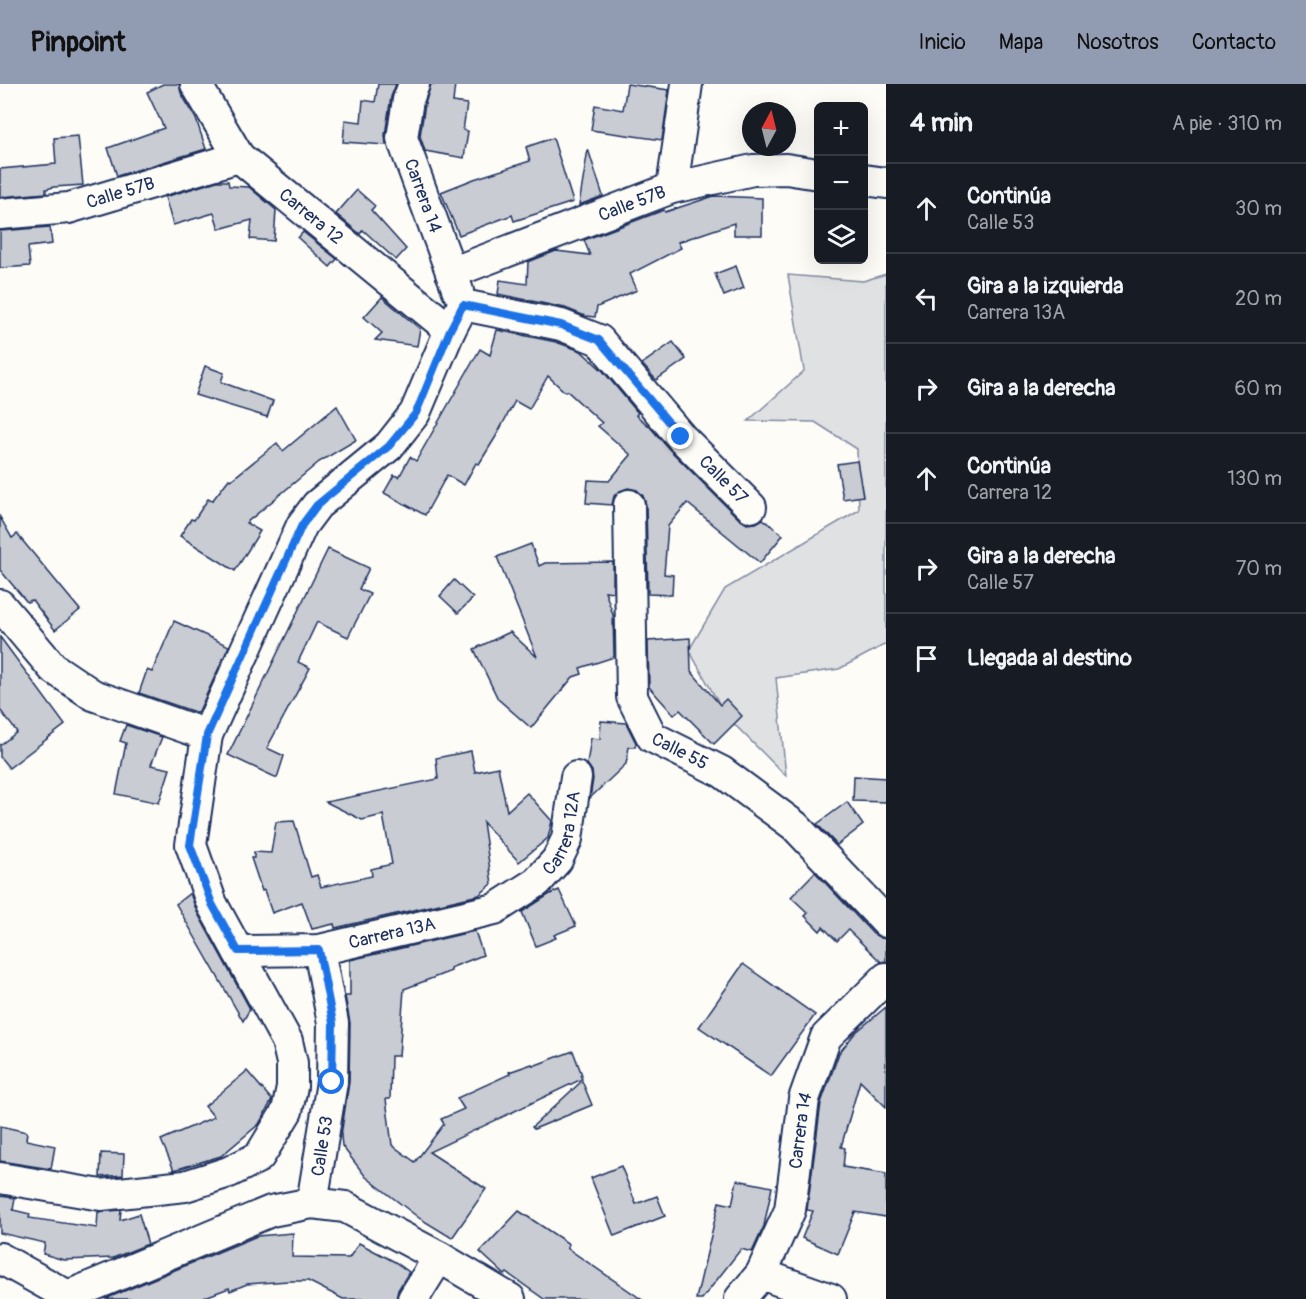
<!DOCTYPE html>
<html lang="es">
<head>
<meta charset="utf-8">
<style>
	body { margin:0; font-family:Pangolin,sans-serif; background:#242831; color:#f1f3f6 }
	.controls { position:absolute; right:18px; top:18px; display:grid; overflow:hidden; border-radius:9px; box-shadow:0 6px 24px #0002 }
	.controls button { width:54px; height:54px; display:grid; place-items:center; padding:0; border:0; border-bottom:2px solid #363941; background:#171b24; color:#f1f3f6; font:30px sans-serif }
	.compass { position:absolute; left:742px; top:18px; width:54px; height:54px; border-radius:50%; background:#171b24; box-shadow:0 6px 24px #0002; rotate:7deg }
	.stop { position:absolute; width:18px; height:18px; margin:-14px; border:4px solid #1a73e8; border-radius:50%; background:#fff }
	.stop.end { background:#1a73e8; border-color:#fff; box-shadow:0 2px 6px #0008 }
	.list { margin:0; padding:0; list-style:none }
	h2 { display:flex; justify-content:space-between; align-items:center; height:78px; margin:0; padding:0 24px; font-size:26px }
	h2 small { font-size:20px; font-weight:400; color:#9ea1a6 }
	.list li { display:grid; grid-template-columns:39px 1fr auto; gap:18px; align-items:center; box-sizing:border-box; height:90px; padding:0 24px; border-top:2px solid #363941 }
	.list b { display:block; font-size:22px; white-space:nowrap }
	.list p { margin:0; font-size:20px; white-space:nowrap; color:#9ea1a6 }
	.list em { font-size:20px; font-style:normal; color:#9ea1a6 }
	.icon { flex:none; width:33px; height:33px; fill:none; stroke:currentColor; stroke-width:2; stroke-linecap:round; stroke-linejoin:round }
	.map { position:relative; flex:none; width:886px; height:1215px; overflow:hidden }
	header { display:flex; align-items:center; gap:36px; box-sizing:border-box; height:84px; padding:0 30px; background:#919bb2; color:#111 }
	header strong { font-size:28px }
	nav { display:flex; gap:33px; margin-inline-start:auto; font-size:21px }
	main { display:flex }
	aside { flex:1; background:#171b24 }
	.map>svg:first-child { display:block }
	.green { fill:#e0e1e3; stroke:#7e88a0; stroke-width:1.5 }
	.building { fill:#c9ccd3; stroke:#1b2f5e; stroke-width:1.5 }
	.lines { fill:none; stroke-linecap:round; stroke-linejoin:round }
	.street-casing { stroke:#1b2f5e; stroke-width:34 }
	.street { stroke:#fdfcf7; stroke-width:30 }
	.route { stroke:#1a73e8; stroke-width:8 }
	.labels { text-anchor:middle; stroke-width:6; stroke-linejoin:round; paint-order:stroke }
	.street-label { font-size:18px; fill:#1b2f5e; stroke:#fdfcf7 }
</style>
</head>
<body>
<header>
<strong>Pinpoint</strong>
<nav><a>Inicio</a><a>Mapa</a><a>Nosotros</a><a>Contacto</a></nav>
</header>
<main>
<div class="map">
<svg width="886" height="1215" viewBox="0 0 886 1215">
	<rect width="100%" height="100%" fill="#fdfcf7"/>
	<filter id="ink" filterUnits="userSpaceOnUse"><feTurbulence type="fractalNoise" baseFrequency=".0167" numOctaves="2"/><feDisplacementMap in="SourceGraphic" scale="12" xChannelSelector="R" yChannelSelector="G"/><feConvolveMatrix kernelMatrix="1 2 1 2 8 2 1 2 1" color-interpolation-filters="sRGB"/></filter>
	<g filter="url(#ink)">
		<polygon class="green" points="886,190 886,560 839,585 776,594 786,692 726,632 689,566 725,505 859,426 857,365 815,338 748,337 804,287 788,191 863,197"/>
		<g class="building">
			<polygon points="163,0 179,0 181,9 196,35 206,65 117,92 108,64 164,44 147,8"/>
			<polygon points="378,0 396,0 391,13 385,51 386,61 343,58 345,36 361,38 363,16 375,18"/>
			<polygon points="431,0 455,0 453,18 467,20 463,46 468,47 464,74 425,67 420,52 425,20"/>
			<polygon points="627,0 669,6 662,56 591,46 595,21 623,26"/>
			<polygon points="78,52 83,101 54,103 46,105 46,109 0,113 0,85 56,80 54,54"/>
			<polygon points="553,54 573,118 514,137 512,131 459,151 441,108 474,95 530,77 526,63"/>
			<polygon points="588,65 603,112 579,121"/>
			<polygon points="217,97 228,97 229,102 249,103 276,126 274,157 250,155 252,136 219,145 214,129 173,141 165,113"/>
			<polygon points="357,106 375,122 371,126 406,165 396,176 363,146 360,150 336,130"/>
			<polygon points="714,112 762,114 762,151 734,151 734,139 678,158 681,164 630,190 637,206 597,223 595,233 585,232 565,224 498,210 500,196 527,200 528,178 556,167 590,171 584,156 664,126 665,128"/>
			<polygon points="50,143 52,160 28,163 30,182 0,184 0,147"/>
			<polygon points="303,148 337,175 330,183 298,154"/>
			<polygon points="736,182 744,204 724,212 715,190"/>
			<polygon points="382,213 420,245 417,262 375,256 382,249 364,233"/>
			<polygon points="497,246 556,258 581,267 603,287 638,329 636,331 650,343 669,365 739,435 747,440 756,439 763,435 783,451 760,479 687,419 668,442 664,490 673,491 672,511 648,510 646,421 643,412 637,406 628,404 620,407 614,412 612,421 586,419 588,396 609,397 631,371 598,342 602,339 567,307 565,308 548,292 529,325 515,317 495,354 479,380 476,379 464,401 447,391 425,431 384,409 394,391 399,393 410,373 416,377 480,265 490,271"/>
			<polygon points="673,258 686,275 656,296 642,280"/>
			<polygon points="205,282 224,289 221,298 273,317 267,333 195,311"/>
			<polygon points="337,322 356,356 319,378 246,439 260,447 235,487 180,452 191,435 194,436 208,415 212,417 229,395 231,396 277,359 283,367"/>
			<polygon points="857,377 863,412 843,415 837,380"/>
			<polygon points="0,433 12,454 17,450 80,526 55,546 32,516 27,518 0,486"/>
			<polygon points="531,460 539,482 545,479 613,478 613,508 605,507 613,531 614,573 580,584 582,590 573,593 531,644 498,615 474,565 510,548 537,573 497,473"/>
			<polygon points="328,465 369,484 359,505 370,510 348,553 317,538 298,578 310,584 267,664 284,672 277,694 228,671"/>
			<polygon points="454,496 473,514 458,529 440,512"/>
			<polygon points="174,537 229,562 198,629 139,609 147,586 152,588"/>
			<polygon points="0,553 65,641 9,684 0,673 0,661 17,648 0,626"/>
			<polygon points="690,554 691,587 720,621 726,615 742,632 714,660 680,626 674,631 649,603 648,557"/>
			<polygon points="601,637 626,639 636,659 635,663 629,663 626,680 590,714 593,695 592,687 587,680 591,654 600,655"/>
			<polygon points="126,641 162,653 151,681 170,685 159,719 116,710 126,659 120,657"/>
			<polygon points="471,667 475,688 498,683 507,727 527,709 552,737 548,754 519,778 483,738 492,800 479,811 335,844 334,840 312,845 302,818 272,829 264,806 262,807 251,774 254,774 254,768 271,769 276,738 294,737 311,793 317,791 321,803 372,792 371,785 392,780 383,731 362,736 326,718 438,695 436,674"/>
			<polygon points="854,692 886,694 886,718 853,717"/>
			<polygon points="847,718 863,741 837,761 817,740"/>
			<polygon points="815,788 873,850 881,854 886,855 886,877 881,878 848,846 837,857 823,843 820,847 805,832 808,829 791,813"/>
			<polygon points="559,806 576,842 554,851 556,854 536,862 522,828 550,810"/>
			<polygon points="190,809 197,828 250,925 243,937 176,820"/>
			<polygon points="475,847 483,871 450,884 451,887 404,905 399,972 391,972 390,1015 386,1015 392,1061 415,1078 444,1040 441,1035 464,1025 457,1014 510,990 509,988 532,980 533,982 573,967 582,991 580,991 582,995 429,1068 486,1105 452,1154 419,1134 366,1093 342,1062 341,1052 349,998 350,939 345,912 350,912 350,876"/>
			<polygon points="743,880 815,931 771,992 699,943"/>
			<polygon points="886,923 886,1023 860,997 841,1063 845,1064 843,1083 886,1090 886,1133 855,1128 838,1170 802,1154 813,1127 807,1126 821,1019 839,969 855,949"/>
			<polygon points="247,987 272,1016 259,1040 221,1072 174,1086 161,1056 214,1033 205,1022"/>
			<polygon points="582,997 592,1021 534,1045 532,1043"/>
			<polygon points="0,1042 27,1048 26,1056 55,1062 51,1085 0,1077"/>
			<polygon points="101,1069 124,1070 123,1091 100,1093"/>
			<polygon points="621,1082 636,1120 657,1112 665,1132 614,1152 591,1094"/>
			<polygon points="737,1096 772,1103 764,1142 752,1168 741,1165 702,1215 696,1215 719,1118 732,1121"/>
			<polygon points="0,1112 15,1114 13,1126 30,1130 29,1134 97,1144 98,1128 121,1126 120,1136 139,1130 148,1160 113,1174 64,1176 43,1170 45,1159 0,1149"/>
			<polygon points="519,1127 569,1160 567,1164 641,1215 544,1215 507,1189 505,1191 480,1168"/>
			<polygon points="293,1149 292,1173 349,1174 359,1159 395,1178 409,1188 398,1206 396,1215 343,1215 308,1197 288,1197 247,1200 230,1207 229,1204 200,1215 105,1215 257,1152"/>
		</g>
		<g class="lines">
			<defs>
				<g id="street">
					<path id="s1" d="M 196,0 L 239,73 L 450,246"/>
					<path id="s2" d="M 414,0 L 408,16 L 402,54 L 458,207"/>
					<polyline points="864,96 886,99"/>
					<polyline points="672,104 687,0"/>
					<path id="s3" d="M 0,130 L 69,124 L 239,73"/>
					<path id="s4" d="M 451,189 L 672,104 L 753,86 L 786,85 L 818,90"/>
					<path id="s5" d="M 463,221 L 561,241 L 599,256 L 681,353 L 751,423"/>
					<path id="s6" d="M 629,421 L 632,613 L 652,653 L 722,688 L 795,742 L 886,838"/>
					<polyline points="0,521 53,584 93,611 207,651"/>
					<polyline points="319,866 333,939 332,998 312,1119 345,1123 439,1173 510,1215"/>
					<path id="s7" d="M 238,867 L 319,866 L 495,825 L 537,798 L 557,776 L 567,755 L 576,693"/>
					<polyline points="0,1094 101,1111 185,1102 229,1088 259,1073 287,1027 292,1003 292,979 287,957 212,820 191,761 207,651 302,441 317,421 389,362 415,329 450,246 463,221"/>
					<polyline points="0,1174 68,1212"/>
					<polyline points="761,1190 831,1215"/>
					<polyline points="68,1212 271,1127 312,1119"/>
					<polyline points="413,1215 439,1173"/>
					<path id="s8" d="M 740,1215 L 761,1190 L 790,1126 L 804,1015 L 826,953 L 886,894"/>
				</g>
			</defs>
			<use href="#street" class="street-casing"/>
			<use href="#street" class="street"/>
		</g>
	</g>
	<g class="lines" filter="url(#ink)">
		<polyline class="route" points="332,998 333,939 319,866 238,867 212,820 190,761 207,651 302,441 317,421 389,362 416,329 450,246 463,221 561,241 599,256 681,353"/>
	</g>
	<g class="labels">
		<g class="street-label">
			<text dy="6" stroke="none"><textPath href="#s3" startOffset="123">Calle 57B</textPath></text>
			<text dy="6" stroke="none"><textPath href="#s2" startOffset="117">Carrera 14</textPath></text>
			<text dy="6" stroke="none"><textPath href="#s4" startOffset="194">Calle 57B</textPath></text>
			<text dy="6" stroke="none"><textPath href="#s1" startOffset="178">Carrera 12</textPath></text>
			<text dy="6" stroke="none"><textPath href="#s5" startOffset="328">Calle 57</textPath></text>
			<text dy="6" stroke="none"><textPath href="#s6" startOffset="268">Calle 55</textPath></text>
			<text dy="6" stroke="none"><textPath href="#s7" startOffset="369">Carrera 12A</textPath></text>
			<text dy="6" stroke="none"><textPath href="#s7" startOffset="156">Carrera 13A</textPath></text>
			<text dy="6" stroke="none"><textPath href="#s8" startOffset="183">Carrera 14</textPath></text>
			<text transform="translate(322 1062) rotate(-81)" y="6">Calle 53</text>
		</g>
	</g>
</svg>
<div class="controls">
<button>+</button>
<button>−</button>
<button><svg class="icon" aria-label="layers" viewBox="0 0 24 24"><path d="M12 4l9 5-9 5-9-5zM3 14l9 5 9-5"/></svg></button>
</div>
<svg class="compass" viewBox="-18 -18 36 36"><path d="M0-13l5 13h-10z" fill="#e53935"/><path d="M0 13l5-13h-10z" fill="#9ea1a6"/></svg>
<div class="stop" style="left:332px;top:998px"></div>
<div class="stop end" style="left:681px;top:353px"></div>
</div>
<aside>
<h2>4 min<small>A pie · 310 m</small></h2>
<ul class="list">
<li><svg class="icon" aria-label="ahead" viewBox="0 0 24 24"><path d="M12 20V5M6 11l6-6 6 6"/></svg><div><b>Continúa</b><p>Calle 53</p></div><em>30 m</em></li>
<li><svg class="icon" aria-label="left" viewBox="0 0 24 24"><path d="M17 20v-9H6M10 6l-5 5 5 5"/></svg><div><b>Gira a la izquierda</b><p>Carrera 13A</p></div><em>20 m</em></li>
<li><svg class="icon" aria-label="right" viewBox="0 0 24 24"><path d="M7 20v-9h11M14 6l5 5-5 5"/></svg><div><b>Gira a la derecha</b></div><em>60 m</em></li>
<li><svg class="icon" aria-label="ahead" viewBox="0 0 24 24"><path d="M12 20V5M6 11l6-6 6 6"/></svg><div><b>Continúa</b><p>Carrera 12</p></div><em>130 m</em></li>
<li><svg class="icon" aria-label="right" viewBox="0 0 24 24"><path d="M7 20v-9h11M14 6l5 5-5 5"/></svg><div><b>Gira a la derecha</b><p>Calle 57</p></div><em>70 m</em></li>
<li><svg class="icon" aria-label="arrive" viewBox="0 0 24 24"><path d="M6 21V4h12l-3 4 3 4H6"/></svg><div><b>Llegada al destino</b></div></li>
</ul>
</aside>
</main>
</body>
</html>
